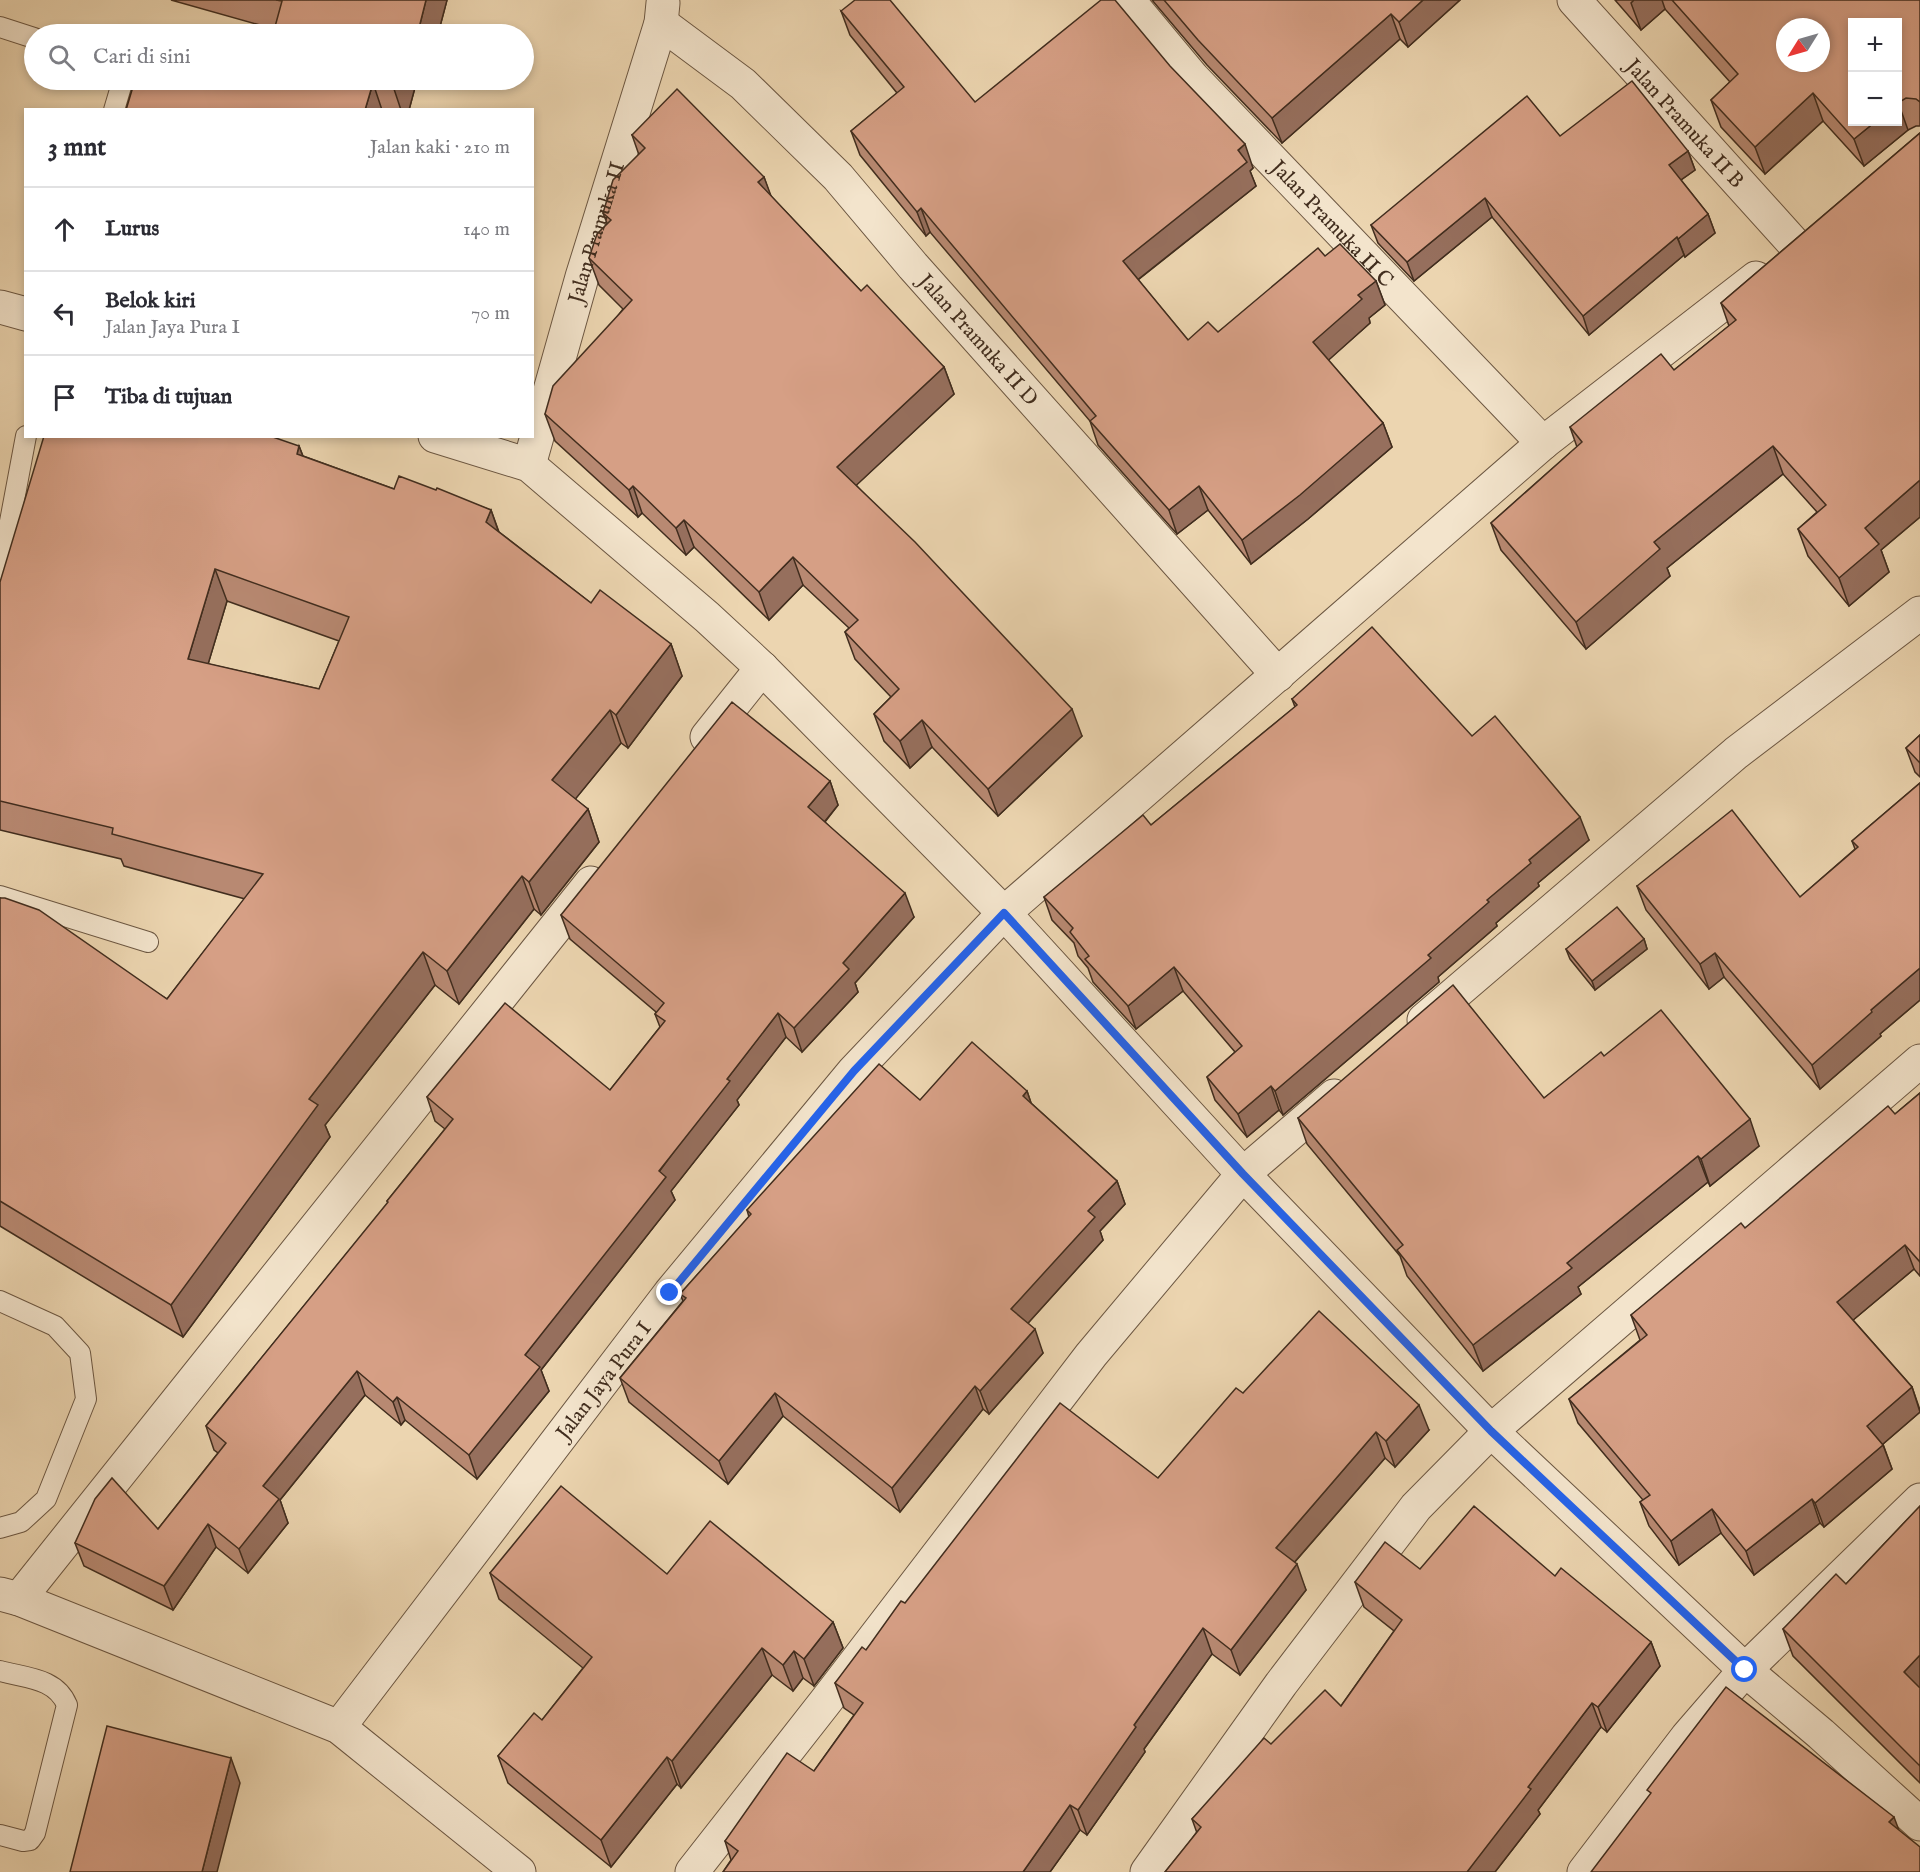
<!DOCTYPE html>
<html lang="id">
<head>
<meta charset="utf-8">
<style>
	body { margin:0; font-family:"IM FELL English",serif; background:#f2f2f3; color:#2b2b33 }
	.controls { position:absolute; right:18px; top:18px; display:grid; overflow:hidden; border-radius:0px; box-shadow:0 3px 9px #0003 }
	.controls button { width:54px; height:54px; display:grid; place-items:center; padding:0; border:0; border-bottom:2px solid #e1e1e2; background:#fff; color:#2b2b33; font:30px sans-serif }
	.compass { position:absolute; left:1776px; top:18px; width:54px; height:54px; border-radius:50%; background:#fff; box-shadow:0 3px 9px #0003; rotate:233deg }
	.stop { position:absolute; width:18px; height:18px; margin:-14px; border:4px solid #2563eb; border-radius:50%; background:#fff }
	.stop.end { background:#2563eb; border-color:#fff; box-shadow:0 2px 6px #0008 }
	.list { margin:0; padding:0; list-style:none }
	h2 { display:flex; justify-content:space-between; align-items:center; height:78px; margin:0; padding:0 24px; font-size:26px }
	h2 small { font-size:20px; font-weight:400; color:#7c7c81 }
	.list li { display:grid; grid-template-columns:39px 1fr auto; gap:18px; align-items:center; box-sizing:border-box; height:84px; padding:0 24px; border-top:2px solid #e1e1e2 }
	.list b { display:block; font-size:22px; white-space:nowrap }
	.list p { margin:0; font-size:20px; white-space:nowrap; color:#7c7c81 }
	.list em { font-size:20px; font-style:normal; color:#7c7c81 }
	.icon { flex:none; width:33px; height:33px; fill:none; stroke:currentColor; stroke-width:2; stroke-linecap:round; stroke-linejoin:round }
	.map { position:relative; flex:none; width:1920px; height:1872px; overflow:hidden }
	.search { position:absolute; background:#fff; box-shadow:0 3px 9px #0003; left:24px; top:24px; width:510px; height:66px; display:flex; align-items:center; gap:15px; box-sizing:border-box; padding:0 21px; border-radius:33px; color:#7c7c81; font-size:22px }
	.panel { position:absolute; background:#fff; box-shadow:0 3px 9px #0003; left:24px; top:108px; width:510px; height:330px; border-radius:0px }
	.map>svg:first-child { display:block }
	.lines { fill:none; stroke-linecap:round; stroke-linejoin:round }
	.lane-casing { stroke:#6c5742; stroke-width:22 }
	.street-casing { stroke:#6c5742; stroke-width:35 }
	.lane { stroke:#f3e4cc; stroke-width:20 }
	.street { stroke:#f3e4cc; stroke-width:33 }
	.wall { fill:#b88972; stroke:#412d1e; stroke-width:1.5; fill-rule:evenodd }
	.shaded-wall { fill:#966f5d; stroke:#412d1e; stroke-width:1.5 }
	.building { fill:#d69f85; stroke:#412d1e; stroke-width:1.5; fill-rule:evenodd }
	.route { stroke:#2563eb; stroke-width:8 }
	.labels { text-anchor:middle; stroke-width:5; stroke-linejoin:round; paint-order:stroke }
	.street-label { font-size:21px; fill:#412d1e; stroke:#f3e4cc }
</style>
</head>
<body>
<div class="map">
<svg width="1920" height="1872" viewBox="0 0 1920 1872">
	<rect width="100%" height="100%" fill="#ecd5b0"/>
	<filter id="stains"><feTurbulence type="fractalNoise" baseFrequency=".00333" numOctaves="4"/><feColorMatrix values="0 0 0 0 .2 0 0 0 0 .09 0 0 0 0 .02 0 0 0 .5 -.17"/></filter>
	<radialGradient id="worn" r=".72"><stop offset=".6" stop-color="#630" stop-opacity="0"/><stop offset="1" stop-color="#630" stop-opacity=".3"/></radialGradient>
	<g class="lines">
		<defs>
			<g id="lane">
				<polyline points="0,27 34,38"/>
				<polyline points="114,110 122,83 122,80"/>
				<polyline points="0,575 26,436"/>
				<polyline points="0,896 148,942"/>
				<polyline points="0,1301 55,1326 80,1353 86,1399 46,1499 21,1522 0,1528"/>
				<path d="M 0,1671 C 26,1678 56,1678 67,1705 L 35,1833 L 30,1840 L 23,1841 L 0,1835"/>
			</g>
			<g id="street">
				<path id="s1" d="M 1128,0 L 1193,78 L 1543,443"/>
				<path id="s2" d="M 1574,0 L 1797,247"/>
				<path id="s3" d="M 661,23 L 743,84 L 838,177 L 913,266 L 1278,675"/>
				<polyline points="0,307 26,314"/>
				<polyline points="435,436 529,465 707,617 762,668 1004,913 1243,1174 1491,1431 1745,1670 1821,1734 1920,1824"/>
				<path id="s4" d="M 529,465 L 582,277 L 661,23 L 663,3"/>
				<polyline points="707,737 762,668"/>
				<polyline points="1424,1020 1736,753 1920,613"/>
				<polyline points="0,1594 19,1599 339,1727 519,1872"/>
				<polyline points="19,1599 591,883"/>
				<path id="s5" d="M 339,1727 L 670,1293 L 854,1071 L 1004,913 L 1543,443 L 1756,278"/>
				<polyline points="692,1872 826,1701 1091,1355 1243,1174 1334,1096"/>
				<polyline points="1147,1872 1281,1684 1416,1507 1491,1431 1920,1061"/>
				<polyline points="1584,1872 1687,1737 1745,1670 1920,1500"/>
			</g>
		</defs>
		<use href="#lane" class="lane-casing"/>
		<use href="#street" class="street-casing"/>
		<use href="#lane" class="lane"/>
		<use href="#street" class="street"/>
	</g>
	<g class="wall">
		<polygon points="171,0 447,0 438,34 273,34 274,29"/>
		<polygon points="1152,0 1460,0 1408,47 1400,39 1282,143 1207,65"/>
		<polygon points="1615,0 1920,0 1920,126 1916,126 1908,130 1864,166 1823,121 1765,174 1721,127 1711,100 1730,82 1665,9 1641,30"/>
		<polygon points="841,11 975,102 1253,168 1250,171 1256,186 1138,280 1188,340 1218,332 1325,256 1376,281 1385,305 1369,318 1370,323 1328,360 1383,423 1392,447 1308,519 1251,564 1208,510 1177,534 1098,445 1090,421 930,232 926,236 860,155 851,131 897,93 850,35"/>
		<polygon points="135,80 417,80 409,110 126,110"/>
		<polygon points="1920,133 1920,517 1881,550 1889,572 1849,606 1808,556 1798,529 1817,512 1783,474 1667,568 1670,576 1586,649 1501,550 1491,523 1577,447 1570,427 1674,370 1729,326 1721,303"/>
		<polygon points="632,135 764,177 770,195 861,291 944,367 954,394 856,485 1082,736 998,816 932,747 910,768 884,741 874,714 891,697 855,659 845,632 849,628 803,585 769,620 694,547 686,555 642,513 638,517 555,441 545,414 623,309 599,285 589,258 607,223 603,213 639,155"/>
		<polygon points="1560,136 1688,151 1695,170 1681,180 1708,214 1715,233 1685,257 1684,255 1589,335 1492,217 1414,281 1378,243 1371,225"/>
		<path d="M 299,446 L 303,456 L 394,489 L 436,490 L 491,510 L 499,532 L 591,603 L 671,644 L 682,676 L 628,748 L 621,743 L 575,799 L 588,809 L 599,842 L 541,915 L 534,909 L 459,1004 L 435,985 L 325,1125 L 330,1137 L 183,1337 L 0,1226 L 0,898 L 167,999 L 245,899 L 124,866 L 121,859 L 0,830 L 0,582 ZM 227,601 L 339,641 L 319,689 L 208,664 Z"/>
		<polygon points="1292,699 1472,736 1589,840 1538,883 1539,886 1496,923 1497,926 1438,977 1439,982 1283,1115 1279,1110 1247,1137 1215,1100 1207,1077 1235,1052 1183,991 1136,1029 1093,982 1088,968 1078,956 1074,943 1052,920 1044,897 1151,825 1295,707"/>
		<polygon points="1920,735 1920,777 1915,772 1906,748"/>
		<polygon points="830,781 838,805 825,822 914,917 855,983 858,992 802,1052 786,1037 737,1100 739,1105 671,1191 675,1200 541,1370 549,1391 477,1479 405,1420 401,1425 365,1395 280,1500 288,1523 248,1573 216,1547 173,1610 84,1566 75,1543 158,1529 218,1453 214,1450 206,1426 388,1203 387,1201 445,1129 435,1121 427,1097 610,1090 660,1027 655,1014 656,1012 570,939 561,915"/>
		<polygon points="1920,783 1920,1000 1880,1034 1881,1036 1820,1089 1724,977 1709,989 1646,910 1637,886 1800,897 1855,849 1852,841"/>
		<polygon points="1644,939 1647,949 1595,990 1570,959 1566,949"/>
		<polygon points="1604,1056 1759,1146 1710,1186 1708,1182 1578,1287 1581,1294 1483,1371 1407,1276 1400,1256 1307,1144 1298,1118 1544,1098"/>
		<polygon points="1027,1091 1031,1103 1117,1181 1125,1204 1100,1231 1103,1240 1028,1323 1043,1353 989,1414 983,1409 900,1512 783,1416 728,1484 629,1402 620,1378 683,1301 680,1294 749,1217 747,1210 920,1100"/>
		<polygon points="1920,1093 1920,1276 1914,1269 1853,1320 1912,1387 1920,1410 1920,1412 1883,1444 1892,1469 1824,1527 1820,1523 1754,1575 1721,1533 1679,1565 1649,1526 1640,1502 1643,1500 1578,1423 1569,1399 1640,1340 1631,1315 1895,1114"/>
		<polygon points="1243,1393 1429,1430 1395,1467 1385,1458 1294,1563 1306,1590 1240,1675 1212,1654 1144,1749 1145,1752 1087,1835 1080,1830 1050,1872 723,1872 731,1860 725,1841 814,1771 854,1715 844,1708 835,1683 866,1650 905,1603 1158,1478"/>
		<polygon points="1920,1506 1920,1783 1793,1656 1783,1629 1846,1584"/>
		<polygon points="1420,1569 1555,1576 1651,1642 1660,1666 1607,1732 1601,1727 1538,1810 1540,1814 1495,1872 1165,1872 1197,1833 1192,1819 1271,1744 1341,1706 1394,1631 1364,1607 1355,1582"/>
		<polygon points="490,1573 667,1574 833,1622 843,1648 814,1686 803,1678 793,1691 772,1675 681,1788 677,1784 611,1867 508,1783 498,1756 542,1720 583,1668 499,1599"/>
	</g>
	<g class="shaded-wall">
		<polygon points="426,0 447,0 438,34 421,34 419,28"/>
		<polygon points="1423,0 1460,0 1408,47 1399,22"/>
		<polygon points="1634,0 1662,0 1665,9 1641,30 1631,3"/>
		<polygon points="1391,14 1400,39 1282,143 1272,118"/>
		<polygon points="411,26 414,34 409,34"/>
		<polygon points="397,80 417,80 409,110 401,110 394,89"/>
		<polygon points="373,83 382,110 365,110"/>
		<polygon points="1813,93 1823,121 1765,174 1755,147"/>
		<polygon points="1898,102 1908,130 1864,166 1854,139 1875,122 1898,122"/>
		<polygon points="1245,144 1253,168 1250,171 1256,186 1131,285 1123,261"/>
		<polygon points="1688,151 1695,170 1675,184 1669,165"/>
		<polygon points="764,177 774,204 758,182"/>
		<polygon points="1485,198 1492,217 1414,281 1407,262"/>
		<polygon points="921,208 930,232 926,236 917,212"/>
		<polygon points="1708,214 1715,233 1685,257 1678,239"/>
		<polygon points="1677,237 1684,255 1589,335 1583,316"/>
		<polygon points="1376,281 1385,305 1369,318 1370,323 1322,366 1313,342 1358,295"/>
		<polygon points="944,367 954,394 847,494 837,467"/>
		<polygon points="1383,423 1392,447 1308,519 1251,564 1242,540"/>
		<polygon points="299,446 311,478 297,454"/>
		<polygon points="1773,446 1783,474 1667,568 1670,576 1586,649 1576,622 1654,542"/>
		<polygon points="1920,480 1920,517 1881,550 1889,572 1849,606 1839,578 1865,528"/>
		<polygon points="633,486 642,513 638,517 629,490"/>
		<polygon points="1199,486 1208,510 1177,534 1169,510"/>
		<polygon points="491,510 502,542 486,522"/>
		<polygon points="684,520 694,547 686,555 676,528"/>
		<polygon points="793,557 803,585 769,620 759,592"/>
		<polygon points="215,569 227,601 200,691 188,659"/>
		<polygon points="671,644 682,676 628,748 616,715"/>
		<polygon points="1072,709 1082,736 998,816 988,789"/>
		<polygon points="610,710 621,743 564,813 552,780"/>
		<polygon points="922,720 932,747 910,768 900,741"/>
		<polygon points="830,781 838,805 817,831 808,807"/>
		<polygon points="588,809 599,842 541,915 529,882"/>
		<polygon points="1580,817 1589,840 1538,883 1539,886 1496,923 1497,926 1438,977 1439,982 1283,1115 1275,1091 1428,955 1529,860"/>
		<polygon points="522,876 534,909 459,1004 447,971"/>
		<polygon points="905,893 914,917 855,983 858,992 802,1052 794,1028 843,963"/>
		<polygon points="1644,939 1647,949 1595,990 1592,981"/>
		<polygon points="423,952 435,985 325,1125 330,1137 183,1337 171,1305 309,1099"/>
		<polygon points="1715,953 1724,977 1709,989 1700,964"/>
		<polygon points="1174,967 1183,991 1136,1029 1128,1006"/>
		<polygon points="1920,968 1920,1000 1880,1034 1881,1036 1820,1089 1812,1065 1871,1010"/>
		<polygon points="778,1013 786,1037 737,1100 739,1105 671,1191 675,1200 541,1370 549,1391 477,1479 469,1455 525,1355 727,1079"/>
		<polygon points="1271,1086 1279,1110 1247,1137 1238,1114"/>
		<polygon points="1027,1091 1035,1115 1023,1096"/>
		<polygon points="1750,1119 1759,1146 1710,1186 1701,1159"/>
		<polygon points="1698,1156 1708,1182 1578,1287 1581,1294 1483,1371 1473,1345 1567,1263"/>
		<polygon points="1117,1181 1125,1204 1100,1231 1103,1240 1020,1332 1011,1309 1088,1211"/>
		<polygon points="1905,1245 1914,1269 1846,1326 1837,1302"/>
		<polygon points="1035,1329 1043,1353 989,1414 980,1391"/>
		<polygon points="357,1371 365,1395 280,1500 288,1523 248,1573 239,1549 263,1486"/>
		<polygon points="975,1386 983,1409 900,1512 892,1488"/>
		<polygon points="1912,1387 1920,1412 1876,1450 1867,1426"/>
		<polygon points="775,1393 783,1416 728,1484 719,1461"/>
		<polygon points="397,1397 405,1420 401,1425 393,1402"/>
		<polygon points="1419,1405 1429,1430 1395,1467 1386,1441"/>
		<polygon points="1376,1432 1385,1458 1285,1573 1276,1548"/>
		<polygon points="1883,1445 1892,1469 1824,1527 1815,1503"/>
		<polygon points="1812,1499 1820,1523 1754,1575 1746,1551"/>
		<polygon points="1712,1509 1721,1533 1679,1565 1671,1541"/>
		<polygon points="208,1524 216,1547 173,1610 164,1586"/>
		<polygon points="1297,1564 1306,1590 1240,1675 1231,1650"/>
		<polygon points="833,1622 843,1648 814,1686 804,1659"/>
		<polygon points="1203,1628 1212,1654 1144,1749 1145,1752 1087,1835 1078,1810 1134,1725"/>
		<polygon points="1651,1642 1660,1666 1607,1732 1598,1707"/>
		<polygon points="762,1648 772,1675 681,1788 672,1761"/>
		<polygon points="794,1651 803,1678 793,1691 783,1665"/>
		<polygon points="1920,1655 1920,1692 1904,1672"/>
		<polygon points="1592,1703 1601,1727 1538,1810 1540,1814 1495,1872 1467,1872 1528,1787"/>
		<polygon points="667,1757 677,1784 611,1867 601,1840"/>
		<polygon points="231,1758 240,1783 217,1872 202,1872"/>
		<polygon points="1070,1805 1080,1830 1050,1872 1023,1872"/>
		<polygon points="1894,1817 1904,1844 1889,1822"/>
	</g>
	<g class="building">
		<polygon points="276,0 426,0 419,28 411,26 409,34 273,34 282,1"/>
		<polygon points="855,0 890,0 975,102 1101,0 1115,0 1170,66 1245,144 1238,150 1247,162 1123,261 1188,340 1208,322 1218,332 1318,248 1325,256 1340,244 1376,281 1358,295 1362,299 1313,342 1383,423 1300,495 1242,540 1199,486 1169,510 1090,421 1096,416 921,208 917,212 851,131 904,87 841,11"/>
		<polygon points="1164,0 1423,0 1399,22 1391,14 1272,118 1198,40"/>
		<path d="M 1672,0 L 1920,0 L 1920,102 L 1916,99 L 1906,98 L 1898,103 L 1898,22 L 1852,22 L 1852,122 L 1875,122 L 1854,139 L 1813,93 L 1755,147 L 1711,100 L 1738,74 ZM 1785,27 L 1821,27 L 1821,63 L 1785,63 Z"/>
		<polygon points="135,80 397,80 394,89 373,83 365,110 126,110"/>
		<polygon points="1632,81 1688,151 1669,165 1708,214 1678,239 1677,237 1583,316 1485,198 1407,262 1371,225 1527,96 1560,136"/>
		<polygon points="677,89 764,177 758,182 861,291 867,285 944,367 837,467 915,542 1072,709 988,789 922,720 900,741 874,714 899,689 845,632 858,620 793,557 759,592 684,520 676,528 633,486 629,490 545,414 553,386 632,300 589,258 597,234 611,220 603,213 613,180 645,148 632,135"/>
		<polygon points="1920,133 1920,480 1865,528 1879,544 1839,578 1798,529 1826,505 1773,446 1654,542 1660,549 1576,622 1491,523 1582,442 1570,427 1661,354 1674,370 1736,320 1721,303"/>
		<path d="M 44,436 L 270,436 L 299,446 L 297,454 L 394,489 L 399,476 L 436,490 L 437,488 L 491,510 L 486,522 L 591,603 L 600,590 L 671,644 L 616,715 L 610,710 L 552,780 L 588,809 L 529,882 L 522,876 L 447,971 L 423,952 L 309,1099 L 318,1105 L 171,1305 L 0,1201 L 0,898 L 5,898 L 39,910 L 167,999 L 263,874 L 112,834 L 113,828 L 0,801 L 0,582 ZM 215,569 L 349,617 L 319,689 L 188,659 Z"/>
		<polygon points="1372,627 1472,736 1495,716 1580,817 1529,860 1531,863 1487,900 1489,902 1428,955 1431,958 1275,1091 1271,1086 1238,1114 1207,1077 1242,1046 1174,967 1128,1006 1085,959 1089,956 1070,932 1073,928 1044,897 1143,815 1151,825 1297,705 1292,699"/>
		<polygon points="732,702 830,781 808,807 905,893 843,963 849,969 794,1028 778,1013 727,1079 730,1081 659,1171 666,1177 525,1355 540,1367 469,1455 397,1397 393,1402 357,1371 263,1486 279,1499 239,1549 208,1524 164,1586 75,1543 95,1499 112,1478 158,1529 226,1443 206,1426 388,1202 387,1201 453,1119 427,1097 505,1003 610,1090 665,1021 655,1014 664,1003 561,915"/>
		<polygon points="1920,735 1920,763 1906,748"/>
		<polygon points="1920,783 1920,968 1871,1010 1872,1012 1812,1065 1715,953 1700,964 1637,886 1732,810 1800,897 1858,847 1852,841"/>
		<polygon points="1617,907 1644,939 1592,981 1566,949"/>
		<polygon points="1453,985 1544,1098 1601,1052 1604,1056 1661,1010 1750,1119 1701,1159 1698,1156 1567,1263 1572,1268 1473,1345 1397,1250 1403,1245 1298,1118"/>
		<polygon points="972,1042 1027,1091 1023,1096 1117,1181 1088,1211 1095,1217 1011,1309 1035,1329 980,1391 975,1386 892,1488 775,1393 719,1461 620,1378 686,1298 680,1294 751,1214 747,1210 879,1064 920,1100"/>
		<polygon points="1920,1093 1920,1262 1905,1245 1837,1302 1912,1387 1867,1426 1883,1445 1815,1503 1812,1499 1746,1551 1712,1509 1671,1541 1640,1502 1650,1495 1569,1399 1647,1335 1631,1315 1741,1223 1745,1228 1888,1106 1895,1114"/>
		<polygon points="1319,1311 1419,1405 1386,1441 1376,1432 1276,1548 1297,1564 1231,1650 1203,1628 1134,1725 1136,1727 1078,1810 1070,1805 1023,1872 723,1872 738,1851 725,1841 787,1753 814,1771 863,1703 835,1683 862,1647 866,1650 901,1601 905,1603 1060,1403 1158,1478 1236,1388 1243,1393"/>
		<polygon points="561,1486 667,1574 710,1521 833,1622 804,1659 794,1651 783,1665 762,1648 672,1761 667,1757 601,1840 498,1756 534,1713 542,1720 592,1657 490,1573"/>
		<polygon points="1474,1506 1555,1576 1561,1568 1651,1642 1598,1707 1592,1703 1528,1787 1531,1789 1467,1872 1165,1872 1201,1827 1192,1819 1264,1738 1271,1744 1325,1690 1341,1706 1402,1620 1355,1582 1385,1542 1420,1569"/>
		<polygon points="1920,1506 1920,1655 1904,1672 1920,1688 1920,1766 1783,1629 1836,1574 1846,1584"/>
		<polygon points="1726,1687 1894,1817 1889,1822 1920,1847 1920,1872 1591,1872 1651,1793 1647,1790"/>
		<polygon points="107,1726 231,1758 202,1872 70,1872"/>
	</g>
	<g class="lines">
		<polyline class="route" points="670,1293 854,1071 1004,913 1243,1174 1491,1431 1745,1670"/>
	</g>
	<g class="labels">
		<g class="street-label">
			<text dy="7" stroke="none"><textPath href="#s2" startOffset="166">Jalan Pramuka II B</textPath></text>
			<text dy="7" stroke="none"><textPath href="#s1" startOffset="303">Jalan Pramuka II C</textPath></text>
			<text dy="7" stroke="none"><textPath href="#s4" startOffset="242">Jalan Pramuka II</textPath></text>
			<text dy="7" stroke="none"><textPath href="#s3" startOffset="450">Jalan Pramuka II D</textPath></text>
			<text dy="7" stroke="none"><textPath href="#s5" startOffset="436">Jalan Jaya Pura I</textPath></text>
		</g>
	</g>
	<rect width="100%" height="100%" filter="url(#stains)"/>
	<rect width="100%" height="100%" fill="url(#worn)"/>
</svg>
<div class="controls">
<button>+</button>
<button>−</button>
</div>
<svg class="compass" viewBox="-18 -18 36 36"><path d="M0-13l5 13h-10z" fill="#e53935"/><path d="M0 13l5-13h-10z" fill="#7c7c81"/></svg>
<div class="stop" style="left:1745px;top:1670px"></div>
<div class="stop end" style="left:670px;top:1293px"></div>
<div class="search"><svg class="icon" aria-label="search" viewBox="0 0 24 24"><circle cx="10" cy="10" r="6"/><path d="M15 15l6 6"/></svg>Cari di sini</div>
<section class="panel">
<h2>3 mnt<small>Jalan kaki · 210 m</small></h2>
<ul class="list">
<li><svg class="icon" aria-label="ahead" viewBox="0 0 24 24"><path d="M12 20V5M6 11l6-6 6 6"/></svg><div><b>Lurus</b></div><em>140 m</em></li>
<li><svg class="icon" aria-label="left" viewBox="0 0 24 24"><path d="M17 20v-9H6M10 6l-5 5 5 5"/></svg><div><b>Belok kiri</b><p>Jalan Jaya Pura I</p></div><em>70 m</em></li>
<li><svg class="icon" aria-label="arrive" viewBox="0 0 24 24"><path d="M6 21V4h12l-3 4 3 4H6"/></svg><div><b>Tiba di tujuan</b></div></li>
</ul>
</section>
</div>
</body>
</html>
